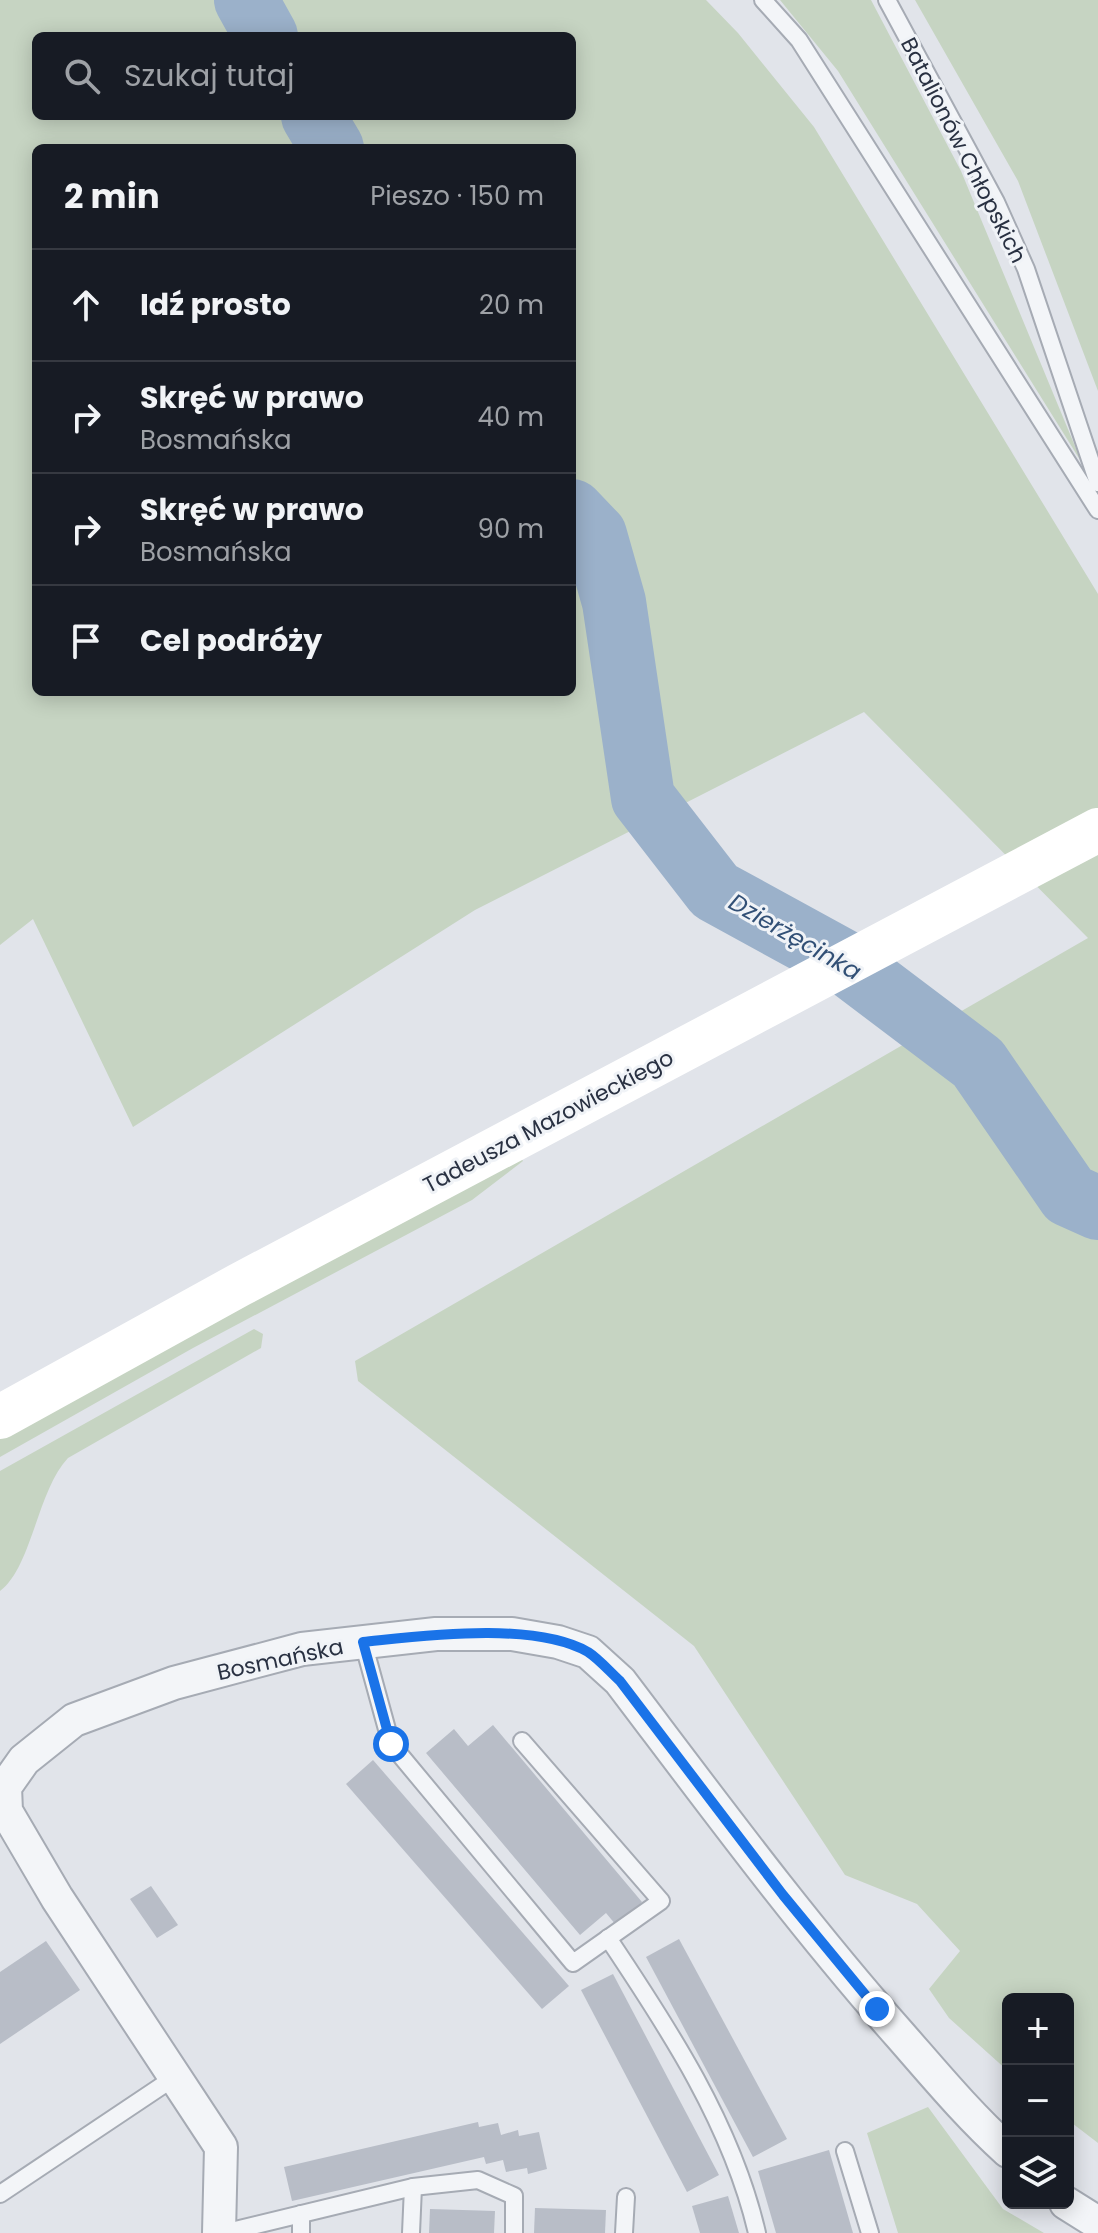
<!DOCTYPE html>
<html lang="pl">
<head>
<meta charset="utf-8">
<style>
	body { margin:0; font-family:Poppins,sans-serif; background:#242831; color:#f1f3f6 }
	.controls { position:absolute; right:24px; bottom:24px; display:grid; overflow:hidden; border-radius:12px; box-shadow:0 4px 20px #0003 }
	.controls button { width:72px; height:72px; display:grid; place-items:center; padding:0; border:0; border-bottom:2px solid #363941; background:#171b24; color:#f1f3f6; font:40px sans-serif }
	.stop { position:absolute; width:24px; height:24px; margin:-18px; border:6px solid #1a73e8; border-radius:50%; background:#fff }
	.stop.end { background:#1a73e8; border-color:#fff; box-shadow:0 2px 8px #0008 }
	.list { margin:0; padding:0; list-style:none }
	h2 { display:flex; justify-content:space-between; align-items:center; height:104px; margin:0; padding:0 32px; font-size:34px }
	h2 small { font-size:26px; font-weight:400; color:#9ea1a6 }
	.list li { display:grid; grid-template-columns:52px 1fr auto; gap:24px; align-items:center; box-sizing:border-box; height:112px; padding:0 32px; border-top:2px solid #363941 }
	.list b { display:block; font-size:30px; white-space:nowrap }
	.list p { margin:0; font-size:26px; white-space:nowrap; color:#9ea1a6 }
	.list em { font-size:26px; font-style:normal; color:#9ea1a6 }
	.icon { flex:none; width:44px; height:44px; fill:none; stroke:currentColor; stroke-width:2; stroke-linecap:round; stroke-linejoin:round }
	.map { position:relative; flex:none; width:1098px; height:2233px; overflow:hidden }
	.search { position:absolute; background:#171b24; box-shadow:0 4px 20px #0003; left:32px; top:32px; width:544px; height:88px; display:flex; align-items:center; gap:20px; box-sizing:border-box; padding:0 28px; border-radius:12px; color:#9ea1a6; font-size:30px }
	.panel { position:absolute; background:#171b24; box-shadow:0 4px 20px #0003; left:32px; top:144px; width:544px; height:552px; border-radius:12px }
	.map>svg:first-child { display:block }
	.green { fill:#c6d4c2; fill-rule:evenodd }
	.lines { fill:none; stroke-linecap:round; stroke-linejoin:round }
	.river { stroke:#9bb1ca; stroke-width:64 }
	.building { fill:#b8bdc7 }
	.service-casing { stroke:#a6abb4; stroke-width:20 }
	.minor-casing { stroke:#a6abb4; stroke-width:36 }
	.service { stroke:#f3f5f8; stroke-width:16 }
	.minor { stroke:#f3f5f8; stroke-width:32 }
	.secondary { stroke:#fff; stroke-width:44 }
	.route { stroke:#1a73e8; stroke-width:10 }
	.labels { text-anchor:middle; stroke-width:6; stroke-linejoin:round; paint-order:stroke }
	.street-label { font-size:22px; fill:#293142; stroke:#f0f3f7 }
	.water-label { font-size:24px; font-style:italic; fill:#325076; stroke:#f0f3f7 }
</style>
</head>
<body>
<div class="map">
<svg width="1098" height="2233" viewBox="0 0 1098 2233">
	<rect width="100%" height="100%" fill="#e1e4ea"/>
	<g class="green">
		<path d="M 0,0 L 706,0 L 738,33 L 814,127 L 1098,594 L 1098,2143 L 1068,2120 L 1068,1999 L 1008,1999 L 1008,2071 L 949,2018 L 929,1989 L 960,1951 L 917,1904 L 845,1875 L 694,1646 L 358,1381 L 355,1361 L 1088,938 L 864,712 L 475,910 L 133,1127 L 33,919 L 0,945 ZM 36,36 L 572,36 L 572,116 L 36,116 ZM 36,148 L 572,148 L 572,692 L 36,692 Z"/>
		<polygon points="780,0 871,0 961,171 1082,463 838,71"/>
		<polygon points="915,0 1098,0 1098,391 1018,181"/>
		<polygon points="521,1158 523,1161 472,1200 193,1348 0,1457 0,1439 115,1373"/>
		<path d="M 254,1329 L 263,1334 L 261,1348 L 68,1458 C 37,1491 32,1567 0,1591 L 0,1471 Z"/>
		<polygon points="928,2107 1003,2209 1044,2233 898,2233 867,2133"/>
	</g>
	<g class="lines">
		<g class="river">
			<polyline points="246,0 266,36"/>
			<polyline points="313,116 332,148"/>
			<polyline points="572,511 595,535 614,602 643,798 715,891 843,961 978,1063 1069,1195 1098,1208"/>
		</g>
	</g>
	<g class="building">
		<polygon points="493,1725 642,1902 616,1925 606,1913 580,1935 426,1753 454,1729 468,1746"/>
		<polygon points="373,1760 569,1986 542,2009 346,1784"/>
		<polygon points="151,1886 178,1925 157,1938 130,1899"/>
		<polygon points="679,1939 787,2139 753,2157 646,1957"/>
		<polygon points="46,1941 80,1990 0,2044 0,1972"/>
		<polygon points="613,1974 719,2175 687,2192 581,1990"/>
		<polygon points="478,2122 479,2127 498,2123 501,2135 518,2130 519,2136 539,2132 547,2169 528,2174 527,2168 506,2172 503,2160 486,2164 484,2157 292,2201 284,2167"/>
		<polygon points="829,2150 853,2233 776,2233 758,2171"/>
		<polygon points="728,2196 739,2233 700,2233 692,2206"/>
		<polygon points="535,2208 606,2210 605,2233 534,2233"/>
		<polygon points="430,2209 495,2211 494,2233 429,2233"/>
	</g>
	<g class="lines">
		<defs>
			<g id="service">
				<polyline points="763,0 799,40 1098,510"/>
				<polyline points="887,0 996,202 1026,269 1098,483"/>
				<polyline points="363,1642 391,1744 573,1963 661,1901 522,1741"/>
				<path d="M 608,1938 C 669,2029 732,2125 757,2233"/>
				<polyline points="845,2151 870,2233"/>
				<polyline points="0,2194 175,2077"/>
				<polyline points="223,2233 413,2187 478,2180 514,2196 514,2233"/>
				<polyline points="301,2233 301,2214"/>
				<polyline points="411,2233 413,2187"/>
				<polyline points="624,2233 626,2197"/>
			</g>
			<g id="minor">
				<polyline points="1066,2203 1098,2223"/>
				<path d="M 219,2233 L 221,2147 L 57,1898 L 6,1811 L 5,1787 L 24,1760 L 74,1720 L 174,1683 L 302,1649 L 436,1634 L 512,1634 L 558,1642 L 588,1652 L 620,1681 C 711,1801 800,1922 900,2035 C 935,2075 969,2116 1008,2151"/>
			</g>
		</defs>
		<use href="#service" class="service-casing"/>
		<use href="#minor" class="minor-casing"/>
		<use href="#service" class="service"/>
		<use href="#minor" class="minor"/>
		<polyline class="secondary" points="0,1417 239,1285 1098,830"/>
	</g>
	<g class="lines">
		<path class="route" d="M 391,1744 L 363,1642 C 423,1636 533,1621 588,1652 C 599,1659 610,1672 620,1681 L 783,1895 L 877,2009"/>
	</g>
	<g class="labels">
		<g class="street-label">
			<text transform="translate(964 150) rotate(63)" y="8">Batalionów Chłopskich</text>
			<text transform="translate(548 1121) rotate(-28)" y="8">Tadeusza Mazowieckiego</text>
			<text transform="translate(280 1659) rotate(-12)" y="8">Bosmańska</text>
		</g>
		<g class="water-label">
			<text transform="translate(795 937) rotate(30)" y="8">Dzierżęcinka</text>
		</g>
	</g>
</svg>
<div class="controls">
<button>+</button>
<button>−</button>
<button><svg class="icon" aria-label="layers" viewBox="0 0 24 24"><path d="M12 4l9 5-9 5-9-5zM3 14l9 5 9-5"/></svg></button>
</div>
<div class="stop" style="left:391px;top:1744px"></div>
<div class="stop end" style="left:877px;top:2009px"></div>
<div class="search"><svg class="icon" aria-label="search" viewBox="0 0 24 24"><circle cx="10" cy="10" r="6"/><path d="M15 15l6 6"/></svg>Szukaj tutaj</div>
<section class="panel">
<h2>2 min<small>Pieszo · 150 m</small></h2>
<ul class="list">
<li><svg class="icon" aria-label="ahead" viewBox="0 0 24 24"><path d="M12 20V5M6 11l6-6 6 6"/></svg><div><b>Idź prosto</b></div><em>20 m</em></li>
<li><svg class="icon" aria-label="right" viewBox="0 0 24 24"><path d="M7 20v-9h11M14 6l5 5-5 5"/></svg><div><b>Skręć w prawo</b><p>Bosmańska</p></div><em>40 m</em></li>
<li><svg class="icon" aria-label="right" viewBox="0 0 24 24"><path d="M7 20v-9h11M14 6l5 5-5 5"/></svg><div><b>Skręć w prawo</b><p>Bosmańska</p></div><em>90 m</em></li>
<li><svg class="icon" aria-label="arrive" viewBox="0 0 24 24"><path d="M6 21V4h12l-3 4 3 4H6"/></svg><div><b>Cel podróży</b></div></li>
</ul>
</section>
</div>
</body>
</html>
